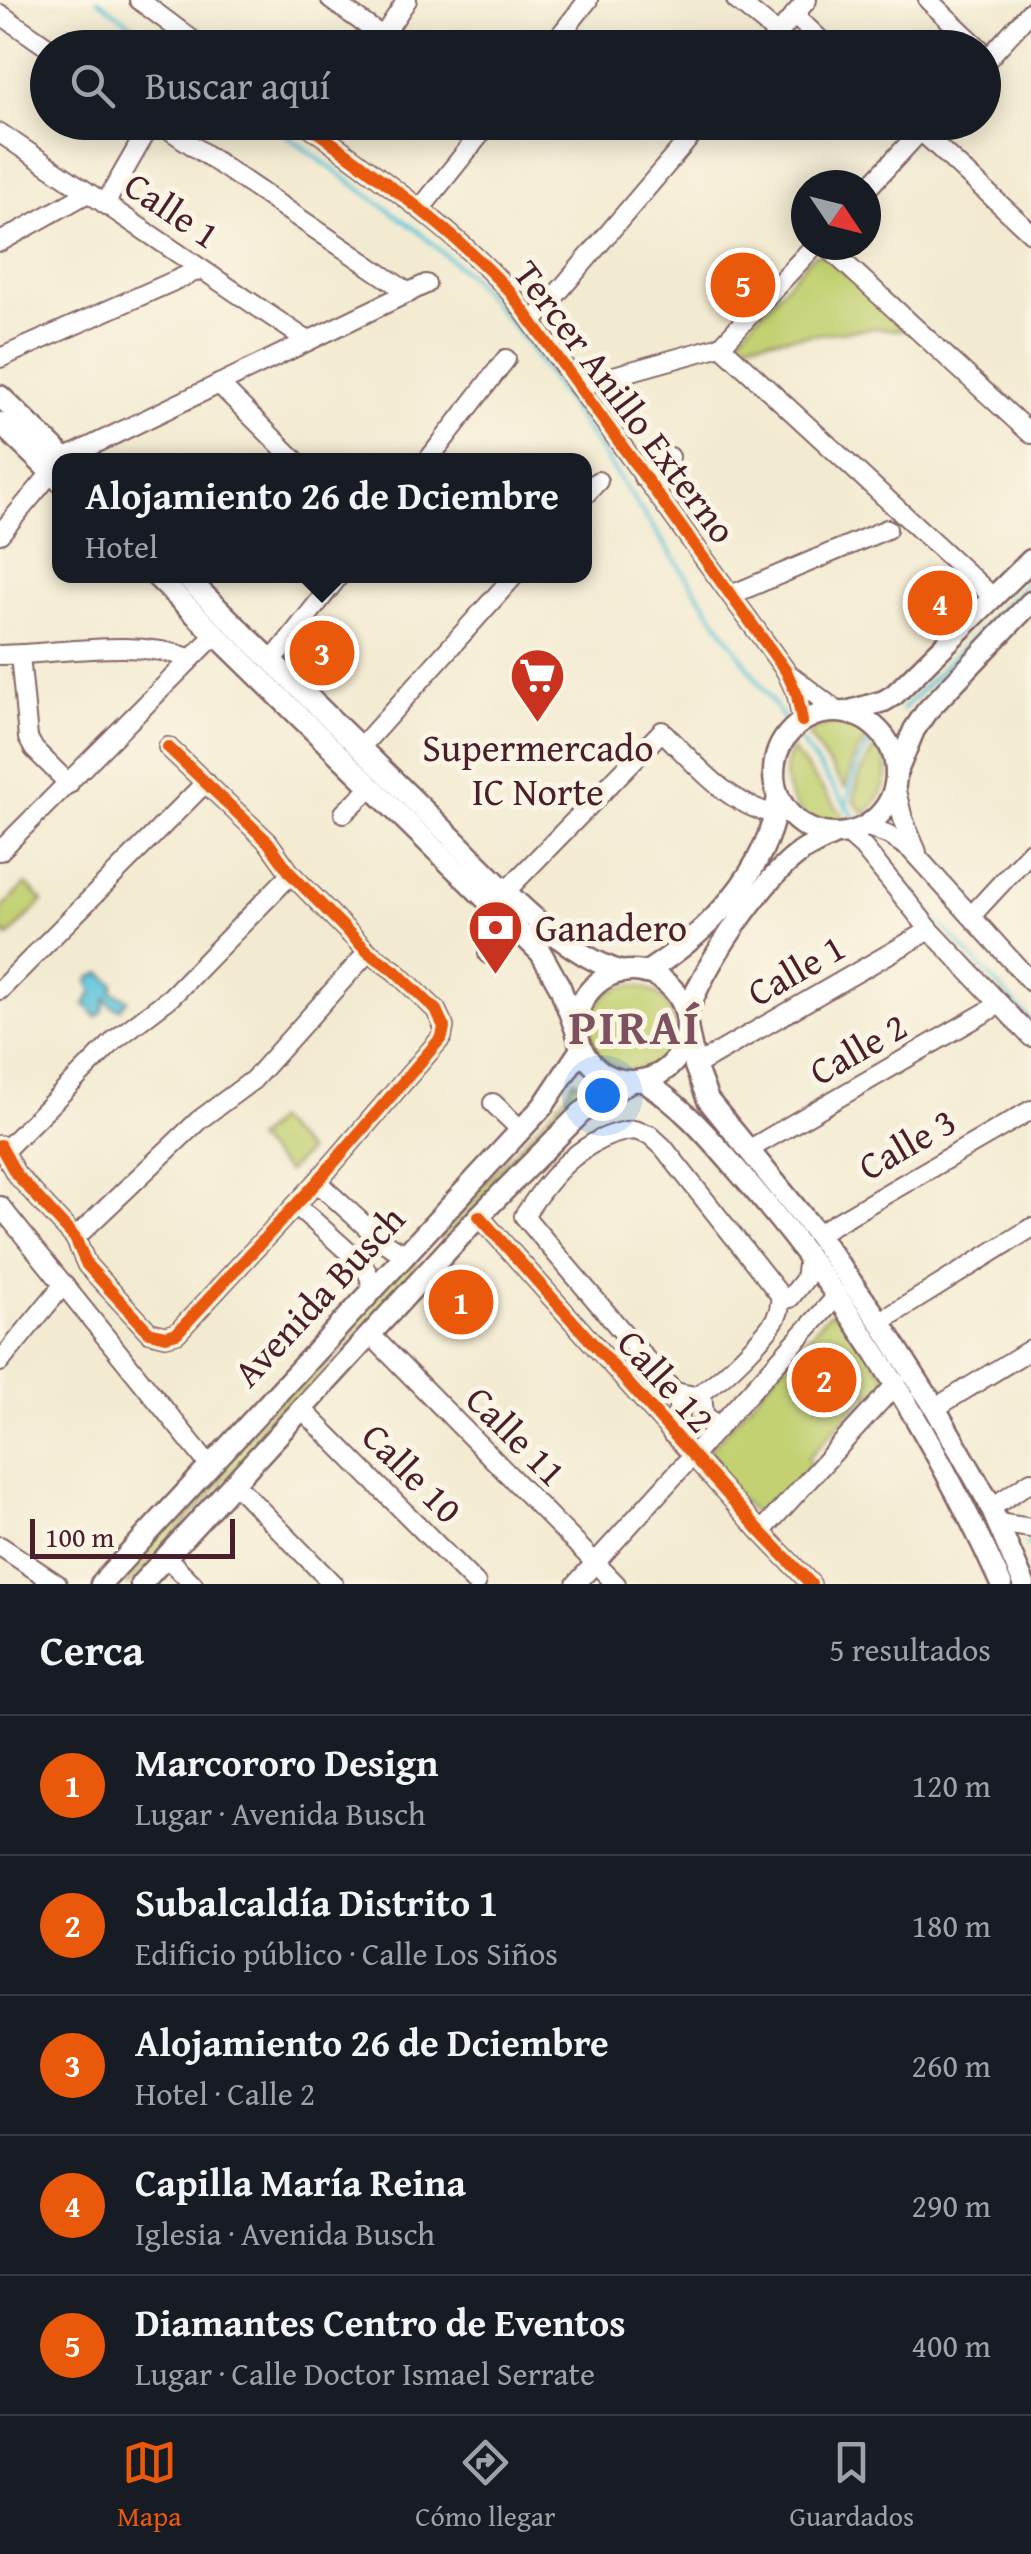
<!DOCTYPE html>
<html lang="es">
<head>
<meta charset="utf-8">
<style>
	body { margin:0; font-family:"Gentium Book Plus",serif; background:#242831; color:#f1f3f6 }
	.compass { position:absolute; left:791px; top:170px; width:90px; height:90px; border-radius:50%; background:#171b24; box-shadow:0 5px 25px #0003; rotate:125deg }
	.scale { position:absolute; left:30px; bottom:25px; width:205px; box-sizing:border-box; padding-left:10px; border:5px solid #4a1f2b; border-top:0; font-size:28px; line-height:35px; white-space:nowrap; color:#4a1f2b; -webkit-text-stroke:8px #fcf5e5; paint-order:stroke }
	.you { position:absolute; left:602px; top:1095px; width:35px; height:35px; margin:-25px; border:8px solid #fff; border-radius:50%; background:#1a73e8; box-shadow:0 0 0 15px #1a73e833 }
	.badge { display:grid; place-items:center; width:65px; height:65px; border-radius:50%; background:#ea580c; color:#fff; font-size:32px; font-weight:700 }
	.pin { position:absolute; translate:-50% -50%; border:5px solid #fff; box-shadow:0 2px 10px #0006 }
	.popup { position:absolute; left:52px; top:453px; width:540px; height:130px; box-sizing:border-box; display:grid; place-content:center; border-radius:20px; background:#171b24; filter:drop-shadow(0 2px 8px #0005); font-size:32px; white-space:nowrap; color:#9ea1a6 }
	.popup b { font-size:38px; color:#f1f3f6 }
	.popup::after { content:''; position:absolute; left:50%; top:100%; margin-left:-20px; border:20px solid transparent; border-top-color:#171b24 }
	.list { margin:0; padding:0; list-style:none }
	h2 { display:flex; justify-content:space-between; align-items:center; height:130px; margin:0; padding:0 40px; font-size:42px }
	h2 small { font-size:32px; font-weight:400; color:#9ea1a6 }
	.list li { display:grid; grid-template-columns:65px 1fr auto; gap:30px; align-items:center; box-sizing:border-box; height:140px; padding:0 40px; border-top:2px solid #363941 }
	.list b { display:block; font-size:38px; white-space:nowrap }
	.list p { margin:0; font-size:32px; white-space:nowrap; color:#9ea1a6 }
	.list em { font-size:32px; font-style:normal; color:#9ea1a6 }
	.icon { flex:none; width:55px; height:55px; fill:none; stroke:currentColor; stroke-width:2; stroke-linecap:round; stroke-linejoin:round }
	.map { position:relative; flex:none; width:1031px; height:1584px; overflow:hidden }
	.search { position:absolute; background:#171b24; box-shadow:0 5px 25px #0003; left:30px; right:30px; top:30px; height:110px; display:flex; align-items:center; gap:25px; box-sizing:border-box; padding:0 35px; border-radius:55px; color:#9ea1a6; font-size:38px }
	.sheet { height:830px; background:#171b24 }
	nav { display:flex; justify-content:space-around; align-items:center; box-sizing:border-box; height:140px; border-top:2px solid #363941; background:#171b24; font-size:28px; color:#9ea1a6 }
	nav a { display:grid; justify-items:center; gap:5px }
	nav .on { color:#ea580c }
	.map>svg:first-child { display:block }
	.green { fill:#c3d173; stroke:#86784f; stroke-width:2.5 }
	.water { fill:#5dc4da; stroke:#547282; stroke-width:2.5 }
	.lines { fill:none; stroke-linecap:round; stroke-linejoin:round }
	.stream { stroke:#5dc4da; stroke-width:4 }
	.minor-casing { stroke:#856665; stroke-width:22 }
	.major-casing { stroke:#856665; stroke-width:25 }
	.minor { stroke:#fff; stroke-width:18 }
	.major { stroke:#fff; stroke-width:20 }
	.cycleway-casing { stroke:#fcf5e5; stroke-width:19 }
	.cycleway { stroke:#e8590c; stroke-width:12 }
	.labels { text-anchor:middle; stroke-width:10; stroke-linejoin:round; paint-order:stroke }
	.street-label { font-size:38px; fill:#4a1f2b; stroke:#fcf5e5 }
	.poi-label { font-size:38px; fill:#4a1f2b; stroke:#fcf5e5 }
	.district-label { font-size:48px; font-weight:bold; letter-spacing:2.5px; fill:#7e5160; stroke:#fcf5e5 }
</style>
</head>
<body>
<div class="map">
<svg width="1031" height="1584" viewBox="0 0 1031 1584">
	<rect width="100%" height="100%" fill="#fcf5e5"/>
	<filter id="ink" filterUnits="userSpaceOnUse"><feTurbulence type="fractalNoise" baseFrequency=".01" numOctaves="2"/><feDisplacementMap in="SourceGraphic" scale="20" xChannelSelector="R" yChannelSelector="G"/><feConvolveMatrix kernelMatrix="1 2 1 2 8 2 1 2 1" color-interpolation-filters="sRGB"/></filter>
	<filter id="wash" filterUnits="userSpaceOnUse"><feTurbulence type="fractalNoise" baseFrequency=".0048" numOctaves="4" result="noise"/><feDisplacementMap in="SourceGraphic" scale="40" xChannelSelector="R" yChannelSelector="G"/><feGaussianBlur stdDeviation="2.25" result="paint"/><feColorMatrix in="noise" values="0 0 0 0 0 0 0 0 0 0 0 0 0 0 0 0 0 1.4 0 .05"/><feComposite in="paint" operator="in"/></filter>
	<g filter="url(#wash)">
		<rect width="100%" height="100%" fill="#f3ebd1"/>
		<g class="green">
			<polygon points="819,254 827,257 910,331 876,328 733,343 813,255"/>
			<polygon points="837,723 859,727 871,735 856,753 845,788 808,735 814,729"/>
			<path d="M 878,743 C 895,769 887,792 866,814 L 854,802 C 855,780 866,761 878,743 Z"/>
			<path d="M 792,750 L 849,823 C 807,841 769,785 792,750 Z"/>
			<polygon points="26,884 43,901 8,937 0,929 0,911"/>
			<circle cx="632" cy="1028" r="42"/>
			<polygon points="574,1079 593,1094 562,1113 446,1236 441,1239 437,1235 566,1095"/>
			<polygon points="275,1120 307,1152 287,1172 255,1140"/>
			<polygon points="409,1259 415,1261 418,1267 129,1584 114,1584"/>
			<polygon points="839,1312 887,1379 873,1404 870,1391 808,1458 812,1471 768,1519 760,1519 706,1462 706,1454 828,1314"/>
		</g>
		<polygon class="water" points="102,973 114,984 112,992 128,999 120,1009 111,1006 106,998 103,1011 96,1017 85,1004 93,992 88,982 91,977"/>
		<g class="lines">
			<g class="stream">
				<polyline points="98,0 164,48"/>
				<polyline points="268,122 419,232 470,277 526,342 784,719"/>
				<polyline points="902,710 1031,578"/>
				<polyline points="801,742 856,819"/>
				<path d="M 846,808 C 852,783 855,759 873,740"/>
				<polyline points="874,841 936,919 1031,1021"/>
				<polyline points="1026,1545 1031,1544"/>
			</g>
		</g>
	</g>
	<g filter="url(#ink)">
		<g class="lines">
			<defs>
				<g id="minor">
					<polyline points="139,0 203,48"/>
					<polyline points="331,0 399,48"/>
					<polyline points="736,0 778,34"/>
					<polyline points="928,0 979,48"/>
					<polyline points="0,14 49,48"/>
					<polyline points="794,15 829,48"/>
					<polyline points="383,36 407,0"/>
					<polyline points="550,48 588,0"/>
					<polyline points="766,48 807,0"/>
					<polyline points="984,63 1031,11"/>
					<polyline points="158,122 409,293"/>
					<path d="M 304,122 C 376,176 450,226 510,292 L 786,671 L 797,695 L 802,721"/>
					<polyline points="911,122 1031,233"/>
					<polyline points="0,133 308,341"/>
					<polyline points="866,190 927,124"/>
					<polyline points="105,204 152,122"/>
					<polyline points="421,208 490,122"/>
					<polyline points="0,242 88,193"/>
					<polyline points="825,245 1031,434"/>
					<polyline points="533,322 703,122"/>
					<polyline points="721,346 994,598"/>
					<polyline points="721,346 815,245"/>
					<polyline points="0,358 201,269"/>
					<polyline points="219,384 295,460"/>
					<polyline points="578,386 721,346"/>
					<polyline points="64,459 426,284"/>
					<polyline points="428,460 506,359"/>
					<polyline points="643,477 670,457"/>
					<polyline points="584,496 598,481"/>
					<polyline points="0,534 51,473"/>
					<polyline points="731,595 887,529"/>
					<path d="M 0,655 C 62,654 130,638 190,658"/>
					<polyline points="20,655 28,738 34,749 69,784"/>
					<polyline points="272,661 339,576"/>
					<polyline points="790,675 837,711"/>
					<polyline points="360,748 514,576"/>
					<polyline points="895,787 903,819 917,852"/>
					<polyline points="344,813 370,788"/>
					<polyline points="866,826 889,835 910,849 1031,982"/>
					<polyline points="847,833 863,847 930,930 1031,1037"/>
					<polyline points="0,851 216,634"/>
					<path d="M 507,890 L 662,731 C 696,764 728,806 776,814"/>
					<polyline points="971,916 1031,851"/>
					<polyline points="488,954 518,928"/>
					<polyline points="0,990 206,782"/>
					<polyline points="695,1066 930,930"/>
					<polyline points="493,1103 521,1130"/>
					<path d="M 634,1130 L 650,1135 L 663,1147 L 780,1295 C 781,1304 780,1310 776,1318 C 765,1337 714,1389 694,1396 L 675,1392 L 666,1383 L 524,1216 C 550,1176 584,1135 634,1130 Z"/>
					<polyline points="0,1145 16,1174 75,1238 87,1265 149,1332 166,1336 177,1333 317,1182 442,1037 444,1027 436,1010 395,971 368,952 291,874 268,842 168,747"/>
					<polyline points="5,1150 116,1039 171,997 291,874"/>
					<polyline points="748,1150 1000,1004"/>
					<polyline points="317,1182 383,1242 405,1254"/>
					<polyline points="296,1205 364,1266 370,1278 371,1292"/>
					<polyline points="0,1206 210,1466"/>
					<polyline points="479,1216 761,1532 811,1584"/>
					<polyline points="817,1234 1031,1110"/>
					<polyline points="75,1238 199,1120 253,1080 368,952"/>
					<polyline points="790,1298 805,1279 808,1258"/>
					<polyline points="880,1322 1031,1228"/>
					<polyline points="370,1334 616,1584"/>
					<polyline points="0,1362 64,1284"/>
					<polyline points="702,1393 704,1415 719,1427"/>
					<polyline points="301,1408 476,1584"/>
					<polyline points="935,1408 1031,1349"/>
					<polyline points="672,1434 680,1416 675,1392"/>
					<polyline points="233,1482 333,1584"/>
					<polyline points="991,1508 1031,1481"/>
					<polyline points="997,1523 1031,1528"/>
					<polyline points="761,1532 897,1383"/>
					<polyline points="0,1546 57,1584"/>
					<polyline points="166,1557 193,1584"/>
					<polyline points="576,1584 838,1295"/>
				</g>
				<g id="major">
					<polyline points="0,396 66,460"/>
					<polyline points="0,423 60,481"/>
					<polyline points="156,576 541,953 560,987 577,1033"/>
					<path d="M 185,576 C 270,659 355,743 440,826 C 492,876 553,950 622,972"/>
					<circle cx="835" cy="773" r="61"/>
					<polyline points="846,712 884,701 894,695 1031,560"/>
					<polyline points="898,769 914,730 926,712 1031,602"/>
					<circle cx="632" cy="1026" r="55"/>
					<path d="M 645,973 C 707,934 769,872 778,796"/>
					<path d="M 686,1016 C 704,966 757,884 801,852 C 811,845 823,840 835,834"/>
					<polyline points="687,1027 695,1066 708,1100 817,1234 880,1322 935,1408 988,1501 1024,1584"/>
					<path d="M 642,1080 C 689,1110 715,1145 751,1186 C 855,1307 935,1439 1001,1584"/>
					<polyline points="101,1584 543,1106 581,1049"/>
					<polyline points="141,1584 479,1216 581,1113 629,1082"/>
				</g>
			</defs>
			<use href="#minor" class="minor-casing"/>
			<use href="#major" class="major-casing"/>
			<use href="#minor" class="minor"/>
			<use href="#major" class="major"/>
			<defs>
				<g id="cycleway">
					<path d="M 304,122 C 376,176 450,226 510,292 L 786,671 L 797,695 L 802,721"/>
					<polyline points="0,1145 16,1174 75,1238 87,1265 149,1332 166,1336 177,1333 317,1182 442,1037 444,1027 436,1010 395,971 368,952 291,874 268,842 168,747"/>
					<polyline points="479,1216 761,1532 811,1584"/>
				</g>
			</defs>
			<use href="#cycleway" class="cycleway-casing"/>
			<use href="#cycleway" class="cycleway"/>
		</g>
	</g>
	<defs>
		<symbol id="supermarket-pin" viewBox="-11 -11 22 30"><path d="M0 17L-7.5 6A9.5 9.5 0 1 1 7.5 6Z" fill="#c8321e" stroke="#fcf5e5"/><path d="M-6-5.5h2.5l.6 2H6L4.5 2H-2.5L-4.4-4H-6ZM-1.5 3.2a1.3 1.3 0 1 0 .1 0ZM3 3.2a1.3 1.3 0 1 0 .1 0Z" fill="#fff"/></symbol>
		<symbol id="bank-pin" viewBox="-11 -11 22 30"><path d="M0 17L-7.5 6A9.5 9.5 0 1 1 7.5 6Z" fill="#c8321e" stroke="#fcf5e5"/><path d="M-6-4H6V4H-6ZM0-2.3a2.3 2.3 0 1 0 0 4.6a2.3 2.3 0 1 0 0-4.6Z" fill="#fff"/></symbol>
	</defs>
	<g fill-rule="evenodd">
		<use href="#supermarket-pin" x="506" y="644" width="63" height="86"/>
		<use href="#bank-pin" x="464" y="896" width="63" height="86"/>
	</g>
	<g class="labels">
		<g class="street-label">
			<text transform="translate(172 210) rotate(34)" y="13">Calle 1</text>
			<text transform="translate(625 402) rotate(53)" y="13">Tercer Anillo Externo</text>
			<text transform="translate(796 970) rotate(-30)" y="13">Calle 1</text>
			<text transform="translate(858 1049) rotate(-30)" y="13">Calle 2</text>
			<text transform="translate(907 1144) rotate(-30)" y="13">Calle 3</text>
			<text transform="translate(319 1296) rotate(-47)" y="13">Avenida Busch</text>
			<text transform="translate(666 1381) rotate(48)" y="13">Calle 12</text>
			<text transform="translate(516 1436) rotate(45)" y="13">Calle 11</text>
			<text transform="translate(412 1473) rotate(45)" y="13">Calle 10</text>
		</g>
		<g class="poi-label">
			<text x="538" y="761">Supermercado<tspan x="538" dy="44">IC Norte</tspan></text>
			<text x="535" y="941" text-anchor="start">Ganadero</text>
		</g>
		<g class="district-label">
			<text x="635" y="1044">PIRAÍ</text>
		</g>
	</g>
</svg>
<svg class="compass" viewBox="-18 -18 36 36"><path d="M0-13l5 13h-10z" fill="#e53935"/><path d="M0 13l5-13h-10z" fill="#9ea1a6"/></svg>
<div class="scale">100 m</div>
<div class="you"></div>
<div class="pin badge" style="left:461px;top:1302px">1</div>
<div class="pin badge" style="left:824px;top:1380px">2</div>
<div class="pin badge" style="left:322px;top:653px">3</div>
<div class="popup"><b>Alojamiento 26 de Dciembre</b>Hotel</div>
<div class="pin badge" style="left:940px;top:603px">4</div>
<div class="pin badge" style="left:743px;top:285px">5</div>
<div class="search"><svg class="icon" aria-label="search" viewBox="0 0 24 24"><circle cx="10" cy="10" r="6"/><path d="M15 15l6 6"/></svg>Buscar aquí</div>
</div>
<section class="sheet">
<h2>Cerca<small>5 resultados</small></h2>
<ul class="list">
<li><span class="badge">1</span><div><b>Marcororo Design</b><p>Lugar · Avenida Busch</p></div><em>120 m</em></li>
<li><span class="badge">2</span><div><b>Subalcaldía Distrito 1</b><p>Edificio público · Calle Los Siños</p></div><em>180 m</em></li>
<li><span class="badge">3</span><div><b>Alojamiento 26 de Dciembre</b><p>Hotel · Calle 2</p></div><em>260 m</em></li>
<li><span class="badge">4</span><div><b>Capilla María Reina</b><p>Iglesia · Avenida Busch</p></div><em>290 m</em></li>
<li><span class="badge">5</span><div><b>Diamantes Centro de Eventos</b><p>Lugar · Calle Doctor Ismael Serrate</p></div><em>400 m</em></li>
</ul>
</section>
<nav>
<a class="on"><svg class="icon" aria-label="map" viewBox="0 0 24 24"><path d="M3 6l6-2 6 2 6-2v14l-6 2-6-2-6 2zM9 4v14M15 6v14"/></svg>Mapa</a>
<a><svg class="icon" aria-label="directions" viewBox="0 0 24 24"><path d="M12 3l9 9-9 9-9-9zM9 14v-3h6M13 9l2 2-2 2"/></svg>Cómo llegar</a>
<a><svg class="icon" aria-label="saved" viewBox="0 0 24 24"><path d="M7 4h10v16l-5-4-5 4z"/></svg>Guardados</a>
</nav>
</body>
</html>
